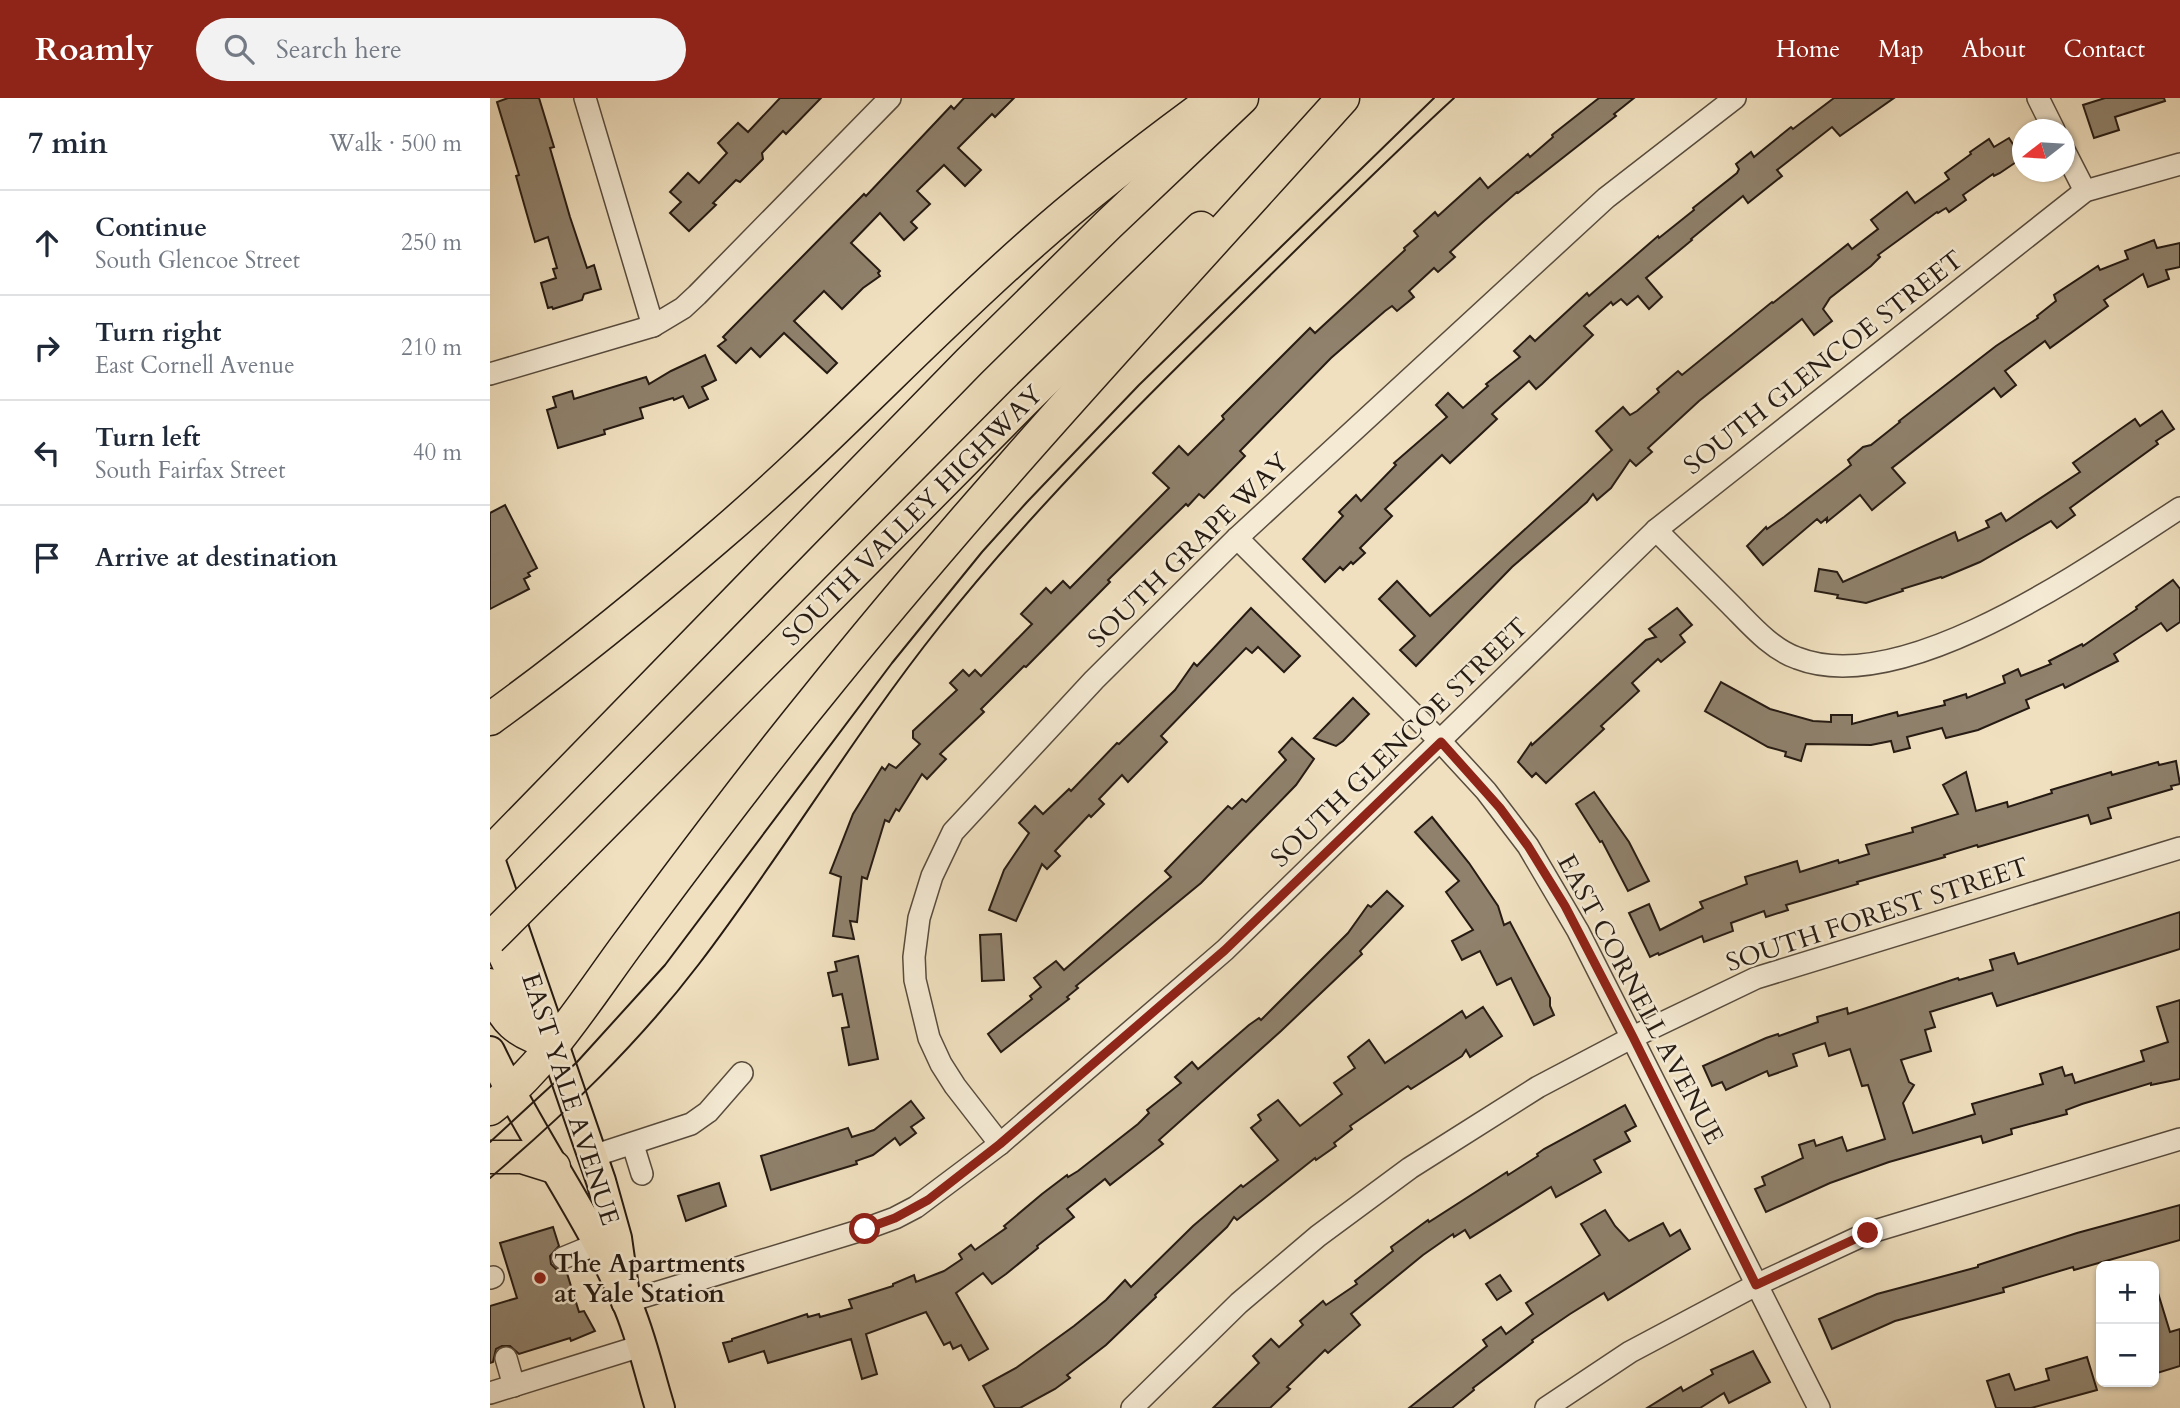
<!DOCTYPE html>
<html lang="en">
<head>
<meta charset="utf-8">
<style>
	body { margin:0; font-family:Cardo,serif; background:#f2f2f3; color:#1f2937 }
	.controls { position:absolute; right:21px; bottom:21px; display:grid; overflow:hidden; border-radius:10px; box-shadow:0 2px 5px #0004 }
	.controls button { width:63px; height:63px; display:grid; place-items:center; padding:0; border:0; border-bottom:2px solid #e0e1e3; background:#fff; color:#1f2937; font:35px sans-serif }
	.compass { position:absolute; left:1522px; top:21px; width:63px; height:63px; border-radius:50%; background:#fff; box-shadow:0 2px 5px #0004; rotate:253deg }
	.stop { position:absolute; width:21px; height:21px; margin:-16px; border:5px solid #8f2418; border-radius:50%; background:#fff }
	.stop.end { background:#8f2418; border-color:#fff; box-shadow:0 2px 7px #0008 }
	.list { margin:0; padding:0; list-style:none }
	h2 { display:flex; justify-content:space-between; align-items:center; height:91px; margin:0; padding:0 28px; font-size:30px }
	h2 small { font-size:23px; font-weight:400; color:#747a83 }
	.list li { display:grid; grid-template-columns:46px 1fr auto; gap:21px; align-items:center; box-sizing:border-box; height:105px; padding:0 28px; border-top:2px solid #e0e1e3 }
	.list b { display:block; font-size:26px; white-space:nowrap }
	.list p { margin:0; font-size:23px; white-space:nowrap; color:#747a83 }
	.list em { font-size:23px; font-style:normal; color:#747a83 }
	.icon { flex:none; width:38px; height:38px; fill:none; stroke:currentColor; stroke-width:2; stroke-linecap:round; stroke-linejoin:round }
	.map { position:relative; flex:none; width:1690px; height:1310px; overflow:hidden }
	header { display:flex; align-items:center; gap:42px; box-sizing:border-box; height:98px; padding:0 35px; background:#8f2418; color:#fff }
	header strong { font-size:33px }
	nav { display:flex; gap:38px; margin-inline-start:auto; font-size:24px }
	.search { width:490px; height:63px; background:#f2f2f3; display:flex; align-items:center; gap:18px; box-sizing:border-box; padding:0 24px; border-radius:38px; color:#747a83; font-size:26px }
	main { display:flex }
	aside { flex:1; background:#fff }
	.map>svg:first-child { display:block }
	.building { fill:#8f816c; stroke:#261b13; stroke-width:2 }
	.lines { fill:none; stroke-linecap:round; stroke-linejoin:round }
	.minor-casing { stroke:#584c3e; stroke-width:24 }
	.major-casing { stroke:#261b13; stroke-width:32 }
	.highway-casing { stroke:#261b13; stroke-width:35 }
	.minor { stroke:#f5ebd5; stroke-width:21 }
	.major { stroke:#f0e0bf; stroke-width:28 }
	.highway { stroke:#f0e0bf; stroke-width:32 }
	.tram { stroke:#261b13; stroke-width:2 }
	.highway-bridge-casing { stroke:#261b13; stroke-width:35; stroke-linecap:butt }
	.highway-bridge { stroke:#f0e0bf; stroke-width:32 }
	.route { stroke:#8f2418; stroke-width:9 }
	.poi-dot { fill:#8f2418; stroke:#f5ebd5; stroke-width:2.5 }
	.labels { text-anchor:middle; stroke-width:5; stroke-linejoin:round; paint-order:stroke }
	.street-label { font-size:26px; fill:#261b13; stroke:#f5ebd5 }
	.poi-label { font-size:26px; font-weight:bold; fill:#261b13; stroke:#f5ebd5; text-anchor:start }
</style>
</head>
<body>
<header>
<strong>Roamly</strong>
<div class="search"><svg class="icon" aria-label="search" viewBox="0 0 24 24"><circle cx="10" cy="10" r="6"/><path d="M15 15l6 6"/></svg>Search here</div>
<nav><a>Home</a><a>Map</a><a>About</a><a>Contact</a></nav>
</header>
<main>
<aside>
<h2>7 min<small>Walk · 500 m</small></h2>
<ul class="list">
<li><svg class="icon" aria-label="ahead" viewBox="0 0 24 24"><path d="M12 20V5M6 11l6-6 6 6"/></svg><div><b>Continue</b><p>South Glencoe Street</p></div><em>250 m</em></li>
<li><svg class="icon" aria-label="right" viewBox="0 0 24 24"><path d="M7 20v-9h11M14 6l5 5-5 5"/></svg><div><b>Turn right</b><p>East Cornell Avenue</p></div><em>210 m</em></li>
<li><svg class="icon" aria-label="left" viewBox="0 0 24 24"><path d="M17 20v-9H6M10 6l-5 5 5 5"/></svg><div><b>Turn left</b><p>South Fairfax Street</p></div><em>40 m</em></li>
<li><svg class="icon" aria-label="arrive" viewBox="0 0 24 24"><path d="M6 21V4h12l-3 4 3 4H6"/></svg><div><b>Arrive at destination</b></div></li>
</ul>
</aside>
<div class="map">
<svg width="1690" height="1310" viewBox="0 0 1690 1310">
	<rect width="100%" height="100%" fill="#f0e0bf"/>
	<filter id="stains"><feTurbulence type="fractalNoise" baseFrequency=".00286" numOctaves="4"/><feColorMatrix values="0 0 0 0 .2 0 0 0 0 .09 0 0 0 0 .02 0 0 0 .5 -.17"/></filter>
	<radialGradient id="worn" r=".72"><stop offset=".6" stop-color="#630" stop-opacity="0"/><stop offset="1" stop-color="#630" stop-opacity=".3"/></radialGradient>
	<g class="building">
		<polygon points="18,0 49,0 64,49 60,50 80,119 97,170 104,167 111,191 94,196 92,202 63,211 62,209 58,210 51,185 66,180 63,171 67,170 58,139 45,144 40,127 26,78 29,77 7,4"/>
		<polygon points="290,0 331,0 296,36 293,33 272,55 273,61 250,84 246,82 223,105 226,107 199,133 180,115 191,104 180,94 198,75 209,85 237,55 228,45 248,25 258,34"/>
		<polygon points="474,0 524,0 505,19 502,16 468,50 491,72 475,88 454,67 427,93 440,106 421,124 427,130 414,142 390,115 361,145 390,173 388,175 390,178 373,190 352,211 334,193 304,223 347,265 337,275 294,235 270,259 261,250 246,265 228,248 236,242 233,239 374,96 376,98 461,8 464,11"/>
		<polygon points="1109,0 1144,0 1124,16 1126,18 1028,95 1027,94 994,123 960,154 965,159 948,174 944,170 919,193 924,199 907,213 902,208 895,213 841,260 750,353 755,358 714,400 709,396 698,408 696,406 618,482 620,484 536,569 534,568 491,611 494,614 450,656 456,661 437,681 432,676 409,713 406,711 399,724 395,722 377,781 372,779 367,824 360,823 364,841 343,838 351,779 340,775 363,716 392,669 395,672 399,666 406,670 430,646 423,640 423,633 467,592 460,585 473,572 479,578 485,572 491,578 542,526 531,516 556,490 561,495 573,483 580,490 679,390 663,375 689,348 698,357 734,321 732,318 820,230 825,235 915,152 914,150 928,138 924,133 932,126 945,114 948,118 990,80 998,90 1038,56 1040,59 1063,39 1062,37"/>
		<polygon points="1344,0 1404,0 1350,38 1342,29 1287,72 1292,78 1258,105 1253,98 1201,141 1202,142 1156,180 1172,199 1159,211 1148,198 1137,207 1131,201 1123,207 1121,204 1094,228 1103,237 1052,286 1046,291 1039,283 1002,316 1007,321 960,365 952,357 895,411 902,418 870,450 875,455 863,466 861,464 853,472 850,469 835,484 813,461 853,418 849,414 866,397 871,403 906,367 904,365 957,319 946,307 958,295 973,310 998,288 996,286 1030,259 1024,253 1040,238 1045,243 1097,195 1099,198 1168,138 1169,140 1204,112 1203,110 1247,75 1249,71 1246,66 1261,54 1264,59 1301,29 1303,31"/>
		<polygon points="1615,0 1674,0 1675,3 1625,19 1629,32 1604,40 1593,7"/>
		<polygon points="1519,40 1532,60 1510,75 1504,78 1503,76 1473,97 1476,102 1459,114 1456,110 1448,115 1447,114 1388,157 1390,159 1381,168 1340,200 1333,211 1342,223 1324,237 1312,221 1209,303 1158,350 1162,354 1146,368 1140,362 1121,390 1107,402 1103,396 1097,404 1022,469 926,568 910,552 925,538 889,501 907,483 940,518 1122,352 1106,333 1133,309 1140,317 1147,313 1169,294 1167,291 1188,273 1192,277 1282,204 1283,205 1358,146 1362,151 1388,131 1381,122 1417,94 1425,105 1459,81 1455,75 1481,56 1480,54 1499,41 1504,49"/>
		<polygon points="1664,142 1667,150 1690,145 1690,169 1676,172 1679,181 1658,189 1653,176 1614,202 1618,208 1560,250 1555,243 1515,273 1526,287 1511,299 1504,290 1402,370 1415,385 1382,412 1370,397 1337,424 1337,420 1331,425 1327,421 1273,467 1257,448 1276,429 1277,431 1294,419 1361,367 1358,362 1373,349 1381,347 1410,324 1409,323 1506,248 1548,220 1547,218 1566,203 1564,197 1608,168 1610,172 1638,161 1635,153"/>
		<polygon points="215,257 226,282 212,289 218,301 199,310 193,298 184,302 183,300 150,310 153,320 114,332 115,336 68,350 57,312 66,309 63,299 82,293 84,301 156,279 159,286 181,273"/>
		<polygon points="1672,313 1684,331 1666,343 1668,346 1580,410 1585,417 1567,430 1561,423 1490,464 1452,480 1451,479 1412,491 1413,493 1376,505 1347,500 1348,497 1325,493 1329,471 1347,474 1353,484 1465,434 1468,443 1499,429 1496,423 1511,415 1516,423 1590,374 1583,365 1632,330 1645,321 1650,328"/>
		<polygon points="15,407 47,470 38,475 40,478 34,481 39,491 0,511 0,415"/>
		<polygon points="1683,482 1690,491 1690,524 1677,533 1671,525 1624,556 1628,563 1575,590 1573,586 1536,602 1539,610 1488,632 1456,640 1452,630 1417,639 1420,650 1404,654 1401,643 1381,647 1316,646 1311,663 1295,658 1296,654 1278,649 1215,613 1231,584 1280,611 1323,623 1341,624 1341,617 1362,617 1362,626 1407,614 1408,618 1455,607 1454,603 1476,596 1477,600 1515,585 1513,578 1528,571 1531,578 1561,566 1559,563 1592,546 1593,548 1647,511 1646,509"/>
		<polygon points="761,510 810,558 794,574 768,549 762,555 756,550 671,638 677,644 638,684 632,677 609,701 614,706 601,719 599,717 565,753 570,758 557,771 552,766 526,823 499,812 514,772 539,735 529,725 545,708 553,716 579,691 581,693 627,645 629,646 685,592 704,565 707,568"/>
		<polygon points="1187,510 1202,527 1190,537 1195,544 1171,564 1168,561 1142,585 1149,593 1111,628 1114,631 1056,685 1046,675 1042,679 1028,664 1041,645 1042,647 1156,542 1166,539 1159,531"/>
		<polygon points="863,600 879,616 853,643 846,648 824,640"/>
		<polygon points="802,640 824,661 806,687 711,785 586,888 588,890 577,899 579,901 511,954 498,936 542,901 540,898 551,889 544,880 566,863 574,872 681,779 675,773 738,708 742,711 752,701 756,704 796,662 789,654"/>
		<polygon points="1686,663 1690,686 1681,688 1682,691 1618,710 1621,720 1601,726 1598,717 1488,749 1487,747 1454,757 1455,759 1367,784 1368,786 1296,807 1298,812 1276,819 1274,813 1241,825 1243,833 1214,844 1212,838 1169,857 1168,855 1160,859 1139,815 1159,806 1170,832 1213,810 1210,804 1257,786 1255,779 1307,763 1310,774 1348,762 1349,765 1379,756 1376,747 1423,734 1422,730 1468,716 1453,687 1476,674 1486,713 1517,704 1518,709 1562,695 1561,692 1621,674 1622,677 1668,664 1669,667"/>
		<polygon points="1104,694 1139,744 1159,783 1138,793 1112,743 1110,744 1086,706"/>
		<polygon points="942,719 979,765 1008,808 1014,827 1020,824 1060,900 1060,908 1064,917 1044,927 1021,880 1007,887 990,853 972,862 962,843 983,832 956,794 969,783 925,734"/>
		<polygon points="897,793 913,808 870,853 872,856 791,933 669,1042 673,1046 620,1087 615,1081 577,1111 584,1119 547,1148 548,1150 516,1176 502,1186 493,1175 466,1195 498,1251 479,1262 471,1247 463,1251 460,1244 454,1247 436,1214 376,1236 387,1276 372,1281 361,1241 278,1265 274,1253 239,1264 233,1245 242,1243 242,1241 317,1216 318,1219 329,1216 330,1219 362,1210 359,1202 403,1188 403,1186 424,1177 426,1184 454,1173 472,1161 469,1156 481,1147 485,1152 516,1130 514,1128 552,1096 577,1077 578,1079 588,1073 648,1026 659,1015 657,1012 691,985 685,979 702,964 708,971 759,927 769,920 771,922 858,835 878,807 881,809"/>
		<polygon points="1690,814 1690,851 1507,908 1502,895 1440,914 1445,929 1435,932 1441,953 1411,962 1419,984 1424,987 1413,1005 1423,1035 1485,1016 1482,1006 1553,986 1550,976 1572,969 1575,978 1582,976 1585,985 1654,963 1651,953 1678,944 1667,909 1690,902 1690,981 1661,987 1661,985 1592,1006 1576,1012 1577,1016 1521,1031 1522,1036 1493,1045 1491,1038 1399,1064 1340,1085 1276,1114 1265,1091 1275,1087 1272,1079 1313,1060 1309,1047 1324,1042 1326,1048 1352,1039 1357,1053 1395,1041 1378,987 1372,988 1360,951 1339,958 1335,945 1303,956 1307,968 1279,978 1277,973 1236,992 1232,984 1222,988 1213,968 1276,940 1288,936 1289,938 1328,924 1327,919 1357,910 1358,916 1468,880 1469,882 1503,872 1500,862 1524,855 1528,866"/>
		<polygon points="511,836 514,882 492,883 490,837"/>
		<polygon points="368,858 388,961 359,967 352,930 359,929 352,896 343,898 338,875 347,873 345,864"/>
		<polygon points="993,909 1012,938 980,959 976,952 972,958 921,991 918,988 860,1028 862,1031 844,1045 846,1048 826,1062 825,1060 747,1122 744,1119 737,1129 665,1197 666,1199 616,1247 577,1277 580,1280 565,1291 530,1310 505,1310 493,1288 526,1270 584,1228 616,1202 635,1182 641,1189 703,1128 751,1087 753,1089 788,1062 761,1030 771,1022 768,1017 788,1002 810,1028 852,996 844,985 865,970 858,959 879,942 895,965 972,913 976,920"/>
		<polygon points="421,1003 434,1020 421,1029 426,1035 410,1047 405,1040 383,1057 366,1063 367,1066 281,1092 271,1058 358,1030 362,1039 384,1032"/>
		<polygon points="1135,1007 1146,1028 1135,1034 1140,1043 1104,1062 1111,1074 1066,1099 1061,1089 980,1140 975,1132 964,1139 963,1136 933,1157 861,1216 870,1227 838,1255 835,1252 797,1289 800,1291 780,1310 723,1310 769,1265 763,1258 781,1241 789,1249 813,1227 810,1223 833,1203 836,1207 867,1186 865,1183 903,1153 901,1149 938,1122 939,1124 1017,1074 1018,1077 1048,1058 1047,1056 1054,1051"/>
		<polygon points="229,1085 236,1108 196,1123 188,1098"/>
		<polygon points="1690,1107 1690,1142 1584,1172 1583,1169 1513,1190 1514,1194 1405,1223 1342,1251 1329,1221 1387,1196 1488,1169 1488,1167 1587,1135"/>
		<polygon points="1115,1112 1125,1128 1139,1143 1173,1125 1180,1138 1190,1132 1200,1151 1118,1202 1114,1195 1080,1216 1042,1242 1043,1244 983,1290 984,1292 962,1310 919,1310 997,1248 993,1242 1011,1229 1016,1236 1043,1216 1036,1205 1110,1157 1091,1126"/>
		<polygon points="63,1129 69,1148 60,1158 61,1166 66,1171 76,1172 89,1214 94,1213 105,1233 81,1243 80,1240 29,1256 20,1248 12,1248 6,1251 3,1264 0,1265 0,1208 27,1200 10,1145"/>
		<polygon points="1010,1177 1021,1193 1007,1202 996,1186"/>
		<polygon points="1664,1195 1668,1195 1680,1234 1690,1231 1690,1268 1664,1276"/>
		<polygon points="1263,1253 1280,1284 1239,1305 1234,1295 1210,1310 1157,1310 1191,1289 1193,1293 1223,1276 1221,1272"/>
		<polygon points="1597,1259 1607,1292 1541,1310 1506,1310 1497,1283 1519,1276 1525,1292 1559,1282 1556,1271"/>
	</g>
	<g class="lines">
		<defs>
			<g id="minor">
				<polyline points="95,0 163,228"/>
				<polyline points="1548,0 1564,32"/>
				<polyline points="1574,52 1595,93"/>
				<polyline points="0,276 163,228 193,210 207,197 400,0"/>
				<path d="M 1166,432 C 1191,457 1216,482 1241,507 C 1260,526 1281,551 1307,560 C 1414,602 1602,467 1690,410"/>
				<polyline points="747,440 951,644 996,693 1038,748 1088,833 1329,1310"/>
				<polyline points="510,1046 465,988 451,966 439,940 425,882 424,859 429,820 442,778 463,734 604,582 747,440 1116,100 1245,0"/>
				<polyline points="143,1047 152,1076"/>
				<polyline points="103,1058 201,1026 218,1014 252,975"/>
				<polyline points="73,1160 107,1146"/>
				<polyline points="0,1180 3,1179"/>
				<polyline points="136,1204 375,1131 405,1120 426,1109 510,1046 735,852 1166,432 1595,93 1690,66"/>
				<polyline points="16,1260 24,1288"/>
				<polyline points="0,1295 151,1248"/>
				<polyline points="642,1310 749,1205 828,1138 920,1070 1048,989 1143,939 1266,880 1690,750"/>
				<polyline points="1056,1310 1140,1254 1266,1187 1378,1135 1690,1041"/>
			</g>
			<g id="major">
				<polyline points="0,761 111,1083 127,1140 136,1204"/>
				<path d="M 0,953 C 41,1039 98,1116 136,1203 C 151,1236 159,1275 170,1310"/>
			</g>
			<g id="highway">
				<path d="M 0,621 C 79,564 155,502 228,439 C 337,346 434,240 542,145 C 600,93 662,46 725,0"/>
				<polyline points="0,755 479,264 618,127 752,0"/>
				<polyline points="64,777 534,303 711,130"/>
				<path d="M 0,820 C 16,865 36,906 64,945"/>
				<path d="M 0,887 C 13,923 26,935 63,945"/>
				<path d="M 0,1011 C 55,968 95,904 136,848 C 198,764 260,681 326,600 C 492,393 675,198 853,0"/>
				<polyline points="0,1059 32,1059 64,1069"/>
			</g>
		</defs>
		<use href="#minor" class="minor-casing"/>
		<use href="#major" class="major-casing"/>
		<use href="#highway" class="highway-casing"/>
		<use href="#minor" class="minor"/>
		<use href="#major" class="major"/>
		<use href="#highway" class="highway"/>
		<g class="tram">
			<polyline points="0,1044 87,964 175,867 402,565 492,454 537,404 649,287 944,0"/>
			<path d="M 0,1080 C 76,1015 148,946 209,866 C 293,756 364,636 450,528 C 540,415 641,314 744,213 C 816,142 889,69 964,0"/>
		</g>
		<defs>
			<polyline id="highway-bridge" points="0,841 64,777"/>
		</defs>
		<use href="#highway-bridge" class="highway-bridge-casing"/>
		<use href="#highway-bridge" class="highway-bridge"/>
	</g>
	<g class="lines">
		<polyline class="route" points="375,1131 405,1120 438,1102 510,1046 735,852 951,644 1010,710 1038,748 1075,808 1143,939 1266,1187 1378,1135"/>
	</g>
	<circle class="poi-dot" cx="50" cy="1180" r="7"/>
	<g class="labels">
		<g class="street-label">
			<text transform="translate(1333 264) rotate(-38)" y="9">SOUTH GLENCOE STREET</text>
			<text transform="translate(422 417) rotate(-45)" y="9">SOUTH VALLEY HIGHWAY</text>
			<text transform="translate(698 452) rotate(-44)" y="9">SOUTH GRAPE WAY</text>
			<text transform="translate(909 644) rotate(-44)" y="9">SOUTH GLENCOE STREET</text>
			<text transform="translate(1387 816) rotate(-18)" y="9">SOUTH FOREST STREET</text>
			<text transform="translate(1151 901) rotate(62)" y="9">EAST CORNELL AVENUE</text>
			<text transform="translate(81 1001) rotate(72)" y="9">EAST YALE AVENUE</text>
		</g>
		<g class="poi-label">
			<text x="64" y="1174">The Apartments<tspan x="64" dy="30">at Yale Station</tspan></text>
		</g>
	</g>
	<rect width="100%" height="100%" filter="url(#stains)"/>
	<rect width="100%" height="100%" fill="url(#worn)"/>
</svg>
<div class="controls">
<button>+</button>
<button>−</button>
</div>
<svg class="compass" viewBox="-18 -18 36 36"><path d="M0-13l5 13h-10z" fill="#e53935"/><path d="M0 13l5-13h-10z" fill="#747a83"/></svg>
<div class="stop" style="left:375px;top:1131px"></div>
<div class="stop end" style="left:1378px;top:1135px"></div>
</div>
</main>
</body>
</html>
